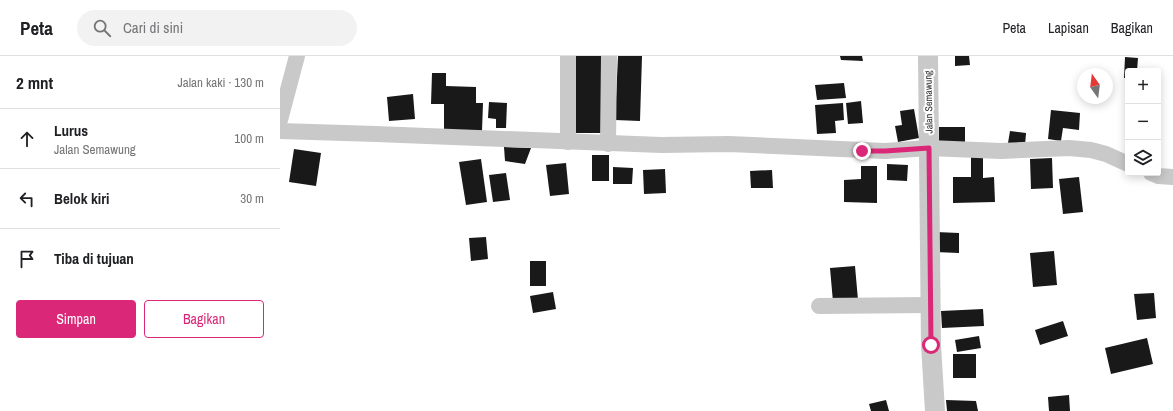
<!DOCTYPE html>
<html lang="id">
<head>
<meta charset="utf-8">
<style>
	body { margin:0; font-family:"Archivo Narrow",sans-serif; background:#f2f2f2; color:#202124 }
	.controls { position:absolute; right:12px; top:12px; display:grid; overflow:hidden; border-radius:4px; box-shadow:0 2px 10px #0003 }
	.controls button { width:36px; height:36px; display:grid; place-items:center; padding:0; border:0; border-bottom:1px solid #e0e0e0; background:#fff; color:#202124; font:20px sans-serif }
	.compass { position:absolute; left:797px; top:12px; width:36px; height:36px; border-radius:50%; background:#fff; box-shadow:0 2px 10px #0003; rotate:346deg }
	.stop { position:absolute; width:12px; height:12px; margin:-9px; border:3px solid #db2777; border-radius:50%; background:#fff }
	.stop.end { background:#db2777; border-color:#fff; box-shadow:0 1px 4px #0008 }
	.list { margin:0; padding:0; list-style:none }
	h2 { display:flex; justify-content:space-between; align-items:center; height:52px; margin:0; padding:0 16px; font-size:17px }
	h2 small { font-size:13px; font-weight:400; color:#757577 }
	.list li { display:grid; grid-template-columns:26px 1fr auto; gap:12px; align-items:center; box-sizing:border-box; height:60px; padding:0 16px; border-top:1px solid #e0e0e0 }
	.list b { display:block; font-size:15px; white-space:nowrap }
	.list p { margin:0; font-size:13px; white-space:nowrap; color:#757577 }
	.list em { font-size:13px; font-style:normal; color:#757577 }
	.actions { display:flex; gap:8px; padding:12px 16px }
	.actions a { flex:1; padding:9px 0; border:1px solid #db2777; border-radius:4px; text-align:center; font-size:14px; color:#db2777 }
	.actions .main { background:#db2777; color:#fff }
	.icon { flex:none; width:22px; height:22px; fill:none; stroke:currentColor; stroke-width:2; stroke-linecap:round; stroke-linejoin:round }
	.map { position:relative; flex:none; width:893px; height:355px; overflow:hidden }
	header { display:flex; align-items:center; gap:24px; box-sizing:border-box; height:56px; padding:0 20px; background:#fff; border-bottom:1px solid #e0e0e0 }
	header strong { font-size:19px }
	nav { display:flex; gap:22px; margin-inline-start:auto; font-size:14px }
	.search { width:280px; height:36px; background:#f2f2f2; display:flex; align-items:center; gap:10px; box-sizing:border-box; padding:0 14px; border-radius:22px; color:#757577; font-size:15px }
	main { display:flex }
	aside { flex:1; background:#fff }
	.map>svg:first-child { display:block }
	.building { fill:#191919 }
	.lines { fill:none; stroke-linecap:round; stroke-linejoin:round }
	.minor { stroke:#c9c9c9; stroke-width:16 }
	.tertiary { stroke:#c9c9c9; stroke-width:20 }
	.route { stroke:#db2777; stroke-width:5 }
	.labels { text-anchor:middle; stroke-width:4; stroke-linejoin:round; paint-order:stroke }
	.street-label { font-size:10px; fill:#323232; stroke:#fff }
</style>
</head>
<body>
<header>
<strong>Peta</strong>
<div class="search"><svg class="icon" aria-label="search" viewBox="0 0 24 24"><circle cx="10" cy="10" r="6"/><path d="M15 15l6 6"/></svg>Cari di sini</div>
<nav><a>Peta</a><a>Lapisan</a><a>Bagikan</a></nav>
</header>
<main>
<aside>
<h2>2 mnt<small>Jalan kaki · 130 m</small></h2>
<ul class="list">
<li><svg class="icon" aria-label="ahead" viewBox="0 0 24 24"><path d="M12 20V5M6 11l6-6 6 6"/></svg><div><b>Lurus</b><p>Jalan Semawung</p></div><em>100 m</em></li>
<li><svg class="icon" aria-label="left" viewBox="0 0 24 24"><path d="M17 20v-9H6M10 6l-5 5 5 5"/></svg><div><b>Belok kiri</b></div><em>30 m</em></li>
<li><svg class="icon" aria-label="arrive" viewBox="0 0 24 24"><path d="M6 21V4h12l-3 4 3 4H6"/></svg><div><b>Tiba di tujuan</b></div></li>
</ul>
<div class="actions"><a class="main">Simpan</a><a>Bagikan</a></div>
</aside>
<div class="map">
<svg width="893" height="355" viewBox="0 0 893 355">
	<rect width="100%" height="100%" fill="#fff"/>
	<g class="building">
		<polygon points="291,0 324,0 323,77 290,77"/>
		<polygon points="338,0 362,0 360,65 335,64"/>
		<polygon points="560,0 582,0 583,5 561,4"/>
		<polygon points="675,0 689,0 690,9 675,10"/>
		<polygon points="845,1 858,2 857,15 848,15 848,22 844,22"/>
		<polygon points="152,17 166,17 166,30 196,31 196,47 203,47 202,75 164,74 164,48 151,48"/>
		<polygon points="564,27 566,42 537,44 535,29"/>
		<polygon points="133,38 135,63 109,65 107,41"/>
		<polygon points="581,45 583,67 568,68 566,47"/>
		<polygon points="209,46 227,47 226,72 216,72 216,63 208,62"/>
		<polygon points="563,47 564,64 555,65 556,77 537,78 535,49"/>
		<polygon points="634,53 639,82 618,86 615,70 622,69 620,55"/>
		<polygon points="771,54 800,57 799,74 783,72 781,85 768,83"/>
		<rect x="659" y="71" width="26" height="20"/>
		<polygon points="730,75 746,77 745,90 728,87"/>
		<polygon points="224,91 251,92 245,108 225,105"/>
		<polygon points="14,93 41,97 36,130 9,126"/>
		<rect x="312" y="99" width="17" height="26"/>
		<polygon points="691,99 703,99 703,122 714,121 715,146 673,147 673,121 691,121"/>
		<polygon points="772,102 773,132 751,133 750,103"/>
		<polygon points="201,103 207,146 186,149 179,106"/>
		<polygon points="286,107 289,138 270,140 266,109"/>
		<polygon points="607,108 628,109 627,125 607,124"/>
		<polygon points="581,110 597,110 597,147 564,146 564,124 581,123"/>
		<polygon points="333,111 353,112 352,128 333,128"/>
		<polygon points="385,113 386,137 364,138 363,114"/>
		<polygon points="492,114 493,132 471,132 470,115"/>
		<polygon points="226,117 230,144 213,146 209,119"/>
		<polygon points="799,121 803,156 783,158 779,123"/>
		<polygon points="656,176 679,177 679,197 655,196"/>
		<polygon points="206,181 208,203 191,205 189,182"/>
		<polygon points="774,195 777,229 753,231 750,197"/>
		<rect x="250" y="205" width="16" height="25"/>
		<polygon points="575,210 578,244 553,246 550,212"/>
		<polygon points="273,236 276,253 253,257 250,240"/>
		<polygon points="874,237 876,262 857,264 854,238"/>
		<polygon points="703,253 704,270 662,272 661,255"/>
		<polygon points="783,265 788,280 760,289 755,274"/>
		<polygon points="699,280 701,292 677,296 675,284"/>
		<polygon points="867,282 873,308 831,318 825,292"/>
		<rect x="673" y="298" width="23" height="24"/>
		<polygon points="789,339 790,355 769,355 768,341"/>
		<polygon points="606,344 609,355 591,355 589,348"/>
		<polygon points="666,344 696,345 698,355 667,355"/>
	</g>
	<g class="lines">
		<g class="minor">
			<polyline points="288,0 288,86"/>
			<polyline points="0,64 17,0"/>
			<polyline points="0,75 96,78 381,89 449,88 605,95 649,92 721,95 789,92 811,94 826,98 848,108"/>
			<polyline points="328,88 329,0"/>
			<polyline points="871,117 878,120 893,121"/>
			<polyline points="539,250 651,249"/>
		</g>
		<polyline class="tertiary" points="648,0 651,289 655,355"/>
	</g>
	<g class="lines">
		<polyline class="route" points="582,95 605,95 649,92 651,289"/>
	</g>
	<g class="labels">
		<g class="street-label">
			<text transform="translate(648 46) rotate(-91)" y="4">Jalan Semawung</text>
		</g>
	</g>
</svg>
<div class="controls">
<button>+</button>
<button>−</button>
<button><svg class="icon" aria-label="layers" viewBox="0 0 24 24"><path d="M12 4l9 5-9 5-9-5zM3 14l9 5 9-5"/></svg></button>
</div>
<svg class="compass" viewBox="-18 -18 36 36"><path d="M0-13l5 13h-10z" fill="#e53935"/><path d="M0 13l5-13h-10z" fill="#757577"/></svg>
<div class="stop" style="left:651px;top:289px"></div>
<div class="stop end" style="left:582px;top:95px"></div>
</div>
</main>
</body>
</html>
